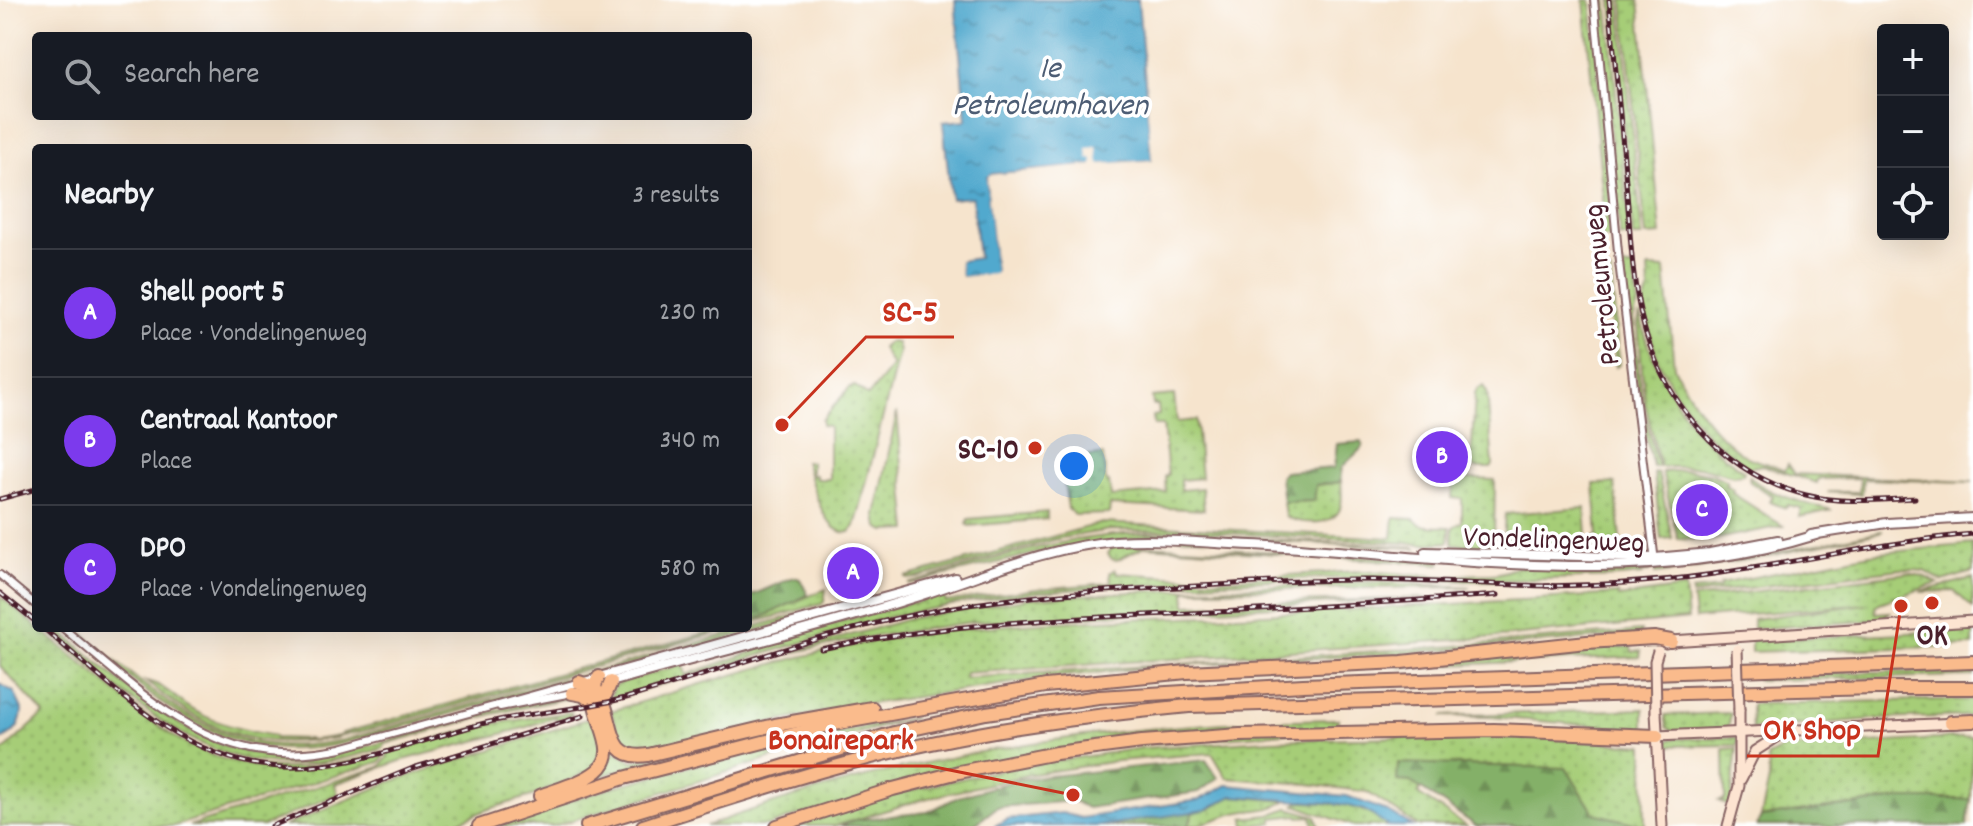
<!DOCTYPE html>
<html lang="en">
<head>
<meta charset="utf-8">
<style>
	body { margin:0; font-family:Dekko,sans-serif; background:#20242c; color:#f1f3f6 }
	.controls { position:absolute; right:24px; top:24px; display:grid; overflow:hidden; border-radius:8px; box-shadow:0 8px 32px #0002 }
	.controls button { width:72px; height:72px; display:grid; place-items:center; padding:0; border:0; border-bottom:2px solid #363941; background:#171b24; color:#f1f3f6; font:40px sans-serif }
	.you { position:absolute; left:1074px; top:466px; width:28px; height:28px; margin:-20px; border:6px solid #fff; border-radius:50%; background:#1a73e8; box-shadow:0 0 0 12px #1a73e833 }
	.badge { display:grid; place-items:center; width:52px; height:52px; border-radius:50%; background:#7c3aed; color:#fff; font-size:26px; font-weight:700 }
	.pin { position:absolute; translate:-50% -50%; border:4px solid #fff; box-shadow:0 2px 8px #0006 }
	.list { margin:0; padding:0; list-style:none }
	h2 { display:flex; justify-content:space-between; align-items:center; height:104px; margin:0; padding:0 32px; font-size:34px }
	h2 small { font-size:26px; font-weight:400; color:#9ea1a6 }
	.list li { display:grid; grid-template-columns:52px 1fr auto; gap:24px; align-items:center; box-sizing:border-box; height:128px; padding:0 32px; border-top:2px solid #363941 }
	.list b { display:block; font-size:30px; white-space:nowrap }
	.list p { margin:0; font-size:26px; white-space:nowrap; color:#9ea1a6 }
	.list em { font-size:26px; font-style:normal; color:#9ea1a6 }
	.icon { flex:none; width:44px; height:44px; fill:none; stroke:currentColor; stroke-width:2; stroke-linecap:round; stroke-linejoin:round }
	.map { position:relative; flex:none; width:1973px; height:826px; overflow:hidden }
	.search { position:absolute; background:#171b24; box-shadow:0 8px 32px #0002; left:32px; top:32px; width:720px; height:88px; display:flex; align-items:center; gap:20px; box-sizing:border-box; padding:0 28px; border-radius:8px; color:#9ea1a6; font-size:30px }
	.panel { position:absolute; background:#171b24; box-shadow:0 8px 32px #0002; left:32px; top:144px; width:720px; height:488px; border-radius:8px }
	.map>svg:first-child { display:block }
	.grass { fill:url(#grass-dots); stroke:#787651; stroke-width:2 }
	.forest { fill:url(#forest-firs); stroke:#67684a; stroke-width:2 }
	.water { fill:url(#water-ripples); stroke:#4e647c; stroke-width:2 }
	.pier { fill:#f6e4cd }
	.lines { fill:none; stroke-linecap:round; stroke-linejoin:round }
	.minor-casing { stroke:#866464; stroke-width:10 }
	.tertiary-casing { stroke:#866464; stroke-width:12 }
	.secondary-casing { stroke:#866464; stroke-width:13 }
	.motorway-casing { stroke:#866464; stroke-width:16 }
	.minor { stroke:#fff; stroke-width:6 }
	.tertiary { stroke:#fff; stroke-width:8 }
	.secondary { stroke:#fde4d1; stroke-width:9 }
	.motorway { stroke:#fabb8c; stroke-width:12 }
	.rail-casing { stroke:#4a1f2b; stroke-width:5 }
	.rail { stroke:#fff; stroke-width:2; stroke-dasharray:6; stroke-linecap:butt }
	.secondary-bridge-casing { stroke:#866464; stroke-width:13; stroke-linecap:butt }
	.secondary-bridge { stroke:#fde4d1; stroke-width:9 }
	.poi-dot { fill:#c8321e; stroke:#fff; stroke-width:3 }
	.labels { text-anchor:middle; stroke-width:7; stroke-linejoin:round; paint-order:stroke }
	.street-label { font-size:30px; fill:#4a1f2b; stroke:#fff }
	.poi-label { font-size:30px; font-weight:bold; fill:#4a1f2b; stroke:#fff; text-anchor:end }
	.water-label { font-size:32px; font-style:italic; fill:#4d5d74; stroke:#fff }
	.leader { fill:none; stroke:#c8321e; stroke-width:3 }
	.callout-dot { fill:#c8321e; stroke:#fff; stroke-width:3 }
	.callout-label { font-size:32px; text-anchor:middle; font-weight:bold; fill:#c8321e; stroke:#fff; stroke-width:7; stroke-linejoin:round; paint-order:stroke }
</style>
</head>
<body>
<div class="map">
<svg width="1973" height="826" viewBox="0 0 1973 826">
	<defs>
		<pattern id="grass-dots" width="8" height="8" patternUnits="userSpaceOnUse" patternTransform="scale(2)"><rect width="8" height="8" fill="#a6cd77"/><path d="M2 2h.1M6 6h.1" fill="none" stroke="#90b067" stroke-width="1.8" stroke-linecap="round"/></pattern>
		<pattern id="forest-firs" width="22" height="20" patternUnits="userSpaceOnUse" patternTransform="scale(2)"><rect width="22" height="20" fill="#84b068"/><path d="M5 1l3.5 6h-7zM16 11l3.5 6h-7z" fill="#6e8f56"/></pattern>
		<pattern id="water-ripples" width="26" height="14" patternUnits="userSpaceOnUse" patternTransform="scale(2)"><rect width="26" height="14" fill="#51a9ce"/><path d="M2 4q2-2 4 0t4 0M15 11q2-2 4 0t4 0" fill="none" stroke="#4589a7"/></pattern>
	</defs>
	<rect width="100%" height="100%" fill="#fff"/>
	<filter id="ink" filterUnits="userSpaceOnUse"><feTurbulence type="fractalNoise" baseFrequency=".0125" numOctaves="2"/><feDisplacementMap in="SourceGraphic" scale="16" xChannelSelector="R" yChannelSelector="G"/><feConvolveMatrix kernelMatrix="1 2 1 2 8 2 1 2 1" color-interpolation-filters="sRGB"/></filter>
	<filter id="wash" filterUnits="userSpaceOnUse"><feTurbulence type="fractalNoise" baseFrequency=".006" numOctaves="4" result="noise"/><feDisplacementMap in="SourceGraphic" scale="32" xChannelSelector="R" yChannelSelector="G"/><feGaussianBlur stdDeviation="1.8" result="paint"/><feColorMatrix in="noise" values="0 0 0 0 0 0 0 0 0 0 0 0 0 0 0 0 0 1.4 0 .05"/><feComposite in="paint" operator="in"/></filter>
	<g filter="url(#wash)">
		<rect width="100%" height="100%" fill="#f6e4cd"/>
		<g class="grass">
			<polygon points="1584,0 1591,0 1614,238 1601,238 1600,222 1605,220"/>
			<polygon points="1598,0 1607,0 1630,237 1620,237"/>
			<polygon points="1612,0 1620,0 1642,237 1633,237"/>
			<polygon points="1623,0 1639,0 1661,235 1646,236"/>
			<polygon points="1623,267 1633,267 1638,305 1633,319 1643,409 1658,467 1653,467 1640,412"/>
			<polygon points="1604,268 1611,273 1619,365 1616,367"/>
			<path d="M 1648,268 L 1665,269 L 1674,367 C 1689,398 1714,435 1744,455 C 1755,462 1772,464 1785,470 L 1788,464 L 1795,474 L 1973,482 L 1863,479 L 1862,494 L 1827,492 L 1859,492 L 1860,478 L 1818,479 L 1817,483 L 1762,465 L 1748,468 L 1705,433 L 1675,392 L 1659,363 L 1642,308 L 1649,290 Z"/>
			<path d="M 1640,314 C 1654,377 1690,435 1744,471 L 1743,474 L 1733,476 L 1699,467 L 1660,467 L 1645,403 L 1638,324 Z"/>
			<path d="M 889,342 L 897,343 L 899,352 L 859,512 L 855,526 L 850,532 C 824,538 812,482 805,461 L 811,462 L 811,475 L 816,475 L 816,479 L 829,479 L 829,426 L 822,425 L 822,420 L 850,387 L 855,386 L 868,396 L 892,366 L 882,348 Z"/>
			<polygon points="1483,386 1487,392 1493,465 1491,468 1475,468 1471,463 1475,394 1477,389"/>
			<polygon points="1174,395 1177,422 1196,420 1201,478 1181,480 1181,490 1202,488 1204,510 1110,505 1109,514 1075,515 1068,509 1061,459 1103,455 1106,481 1109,482 1111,497 1166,492 1165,476 1168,475 1163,425 1154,425 1153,416 1159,415 1158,405 1153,405 1152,397"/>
			<polygon points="897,412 908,530 885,531 878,527 876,515"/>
			<polygon points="1688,470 1712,474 1727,481 1725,485 1733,489 1732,493 1783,526 1710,540 1678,539 1662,472"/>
			<polygon points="1654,473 1658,473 1672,538 1661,539"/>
			<path d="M 1749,475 C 1760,492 1812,506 1832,510 L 1799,517 L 1801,508 L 1788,505 L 1786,508 L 1770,502 L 1773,496 L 1750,482 Z"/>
			<polygon points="1454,478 1495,480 1494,543 1492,546 1452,544 1453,527 1462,522 1462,499 1452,498"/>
			<path d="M 1341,479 C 1341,488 1344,503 1339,511 C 1330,527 1298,524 1285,516 L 1283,502 L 1314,501 L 1316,485 L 1340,482 Z"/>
			<polygon points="1615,483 1622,547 1595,549 1594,537 1598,536 1594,484"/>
			<polygon points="1585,508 1588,548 1503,544 1505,514"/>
			<polygon points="1047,512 1047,519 969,526 967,524 969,519"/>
			<path d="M 1394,518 L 1414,519 C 1422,529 1438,526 1450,527 L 1449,542 L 1424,544 L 1188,531 L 1110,530 L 1061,538 L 917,578 L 907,579 L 906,577 L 1102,523 L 1392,538 Z"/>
			<polygon points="1883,531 1759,558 1655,574 1655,568 1738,560"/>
			<path d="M 1149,533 L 1415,547 L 1416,548 L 1151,536 L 1050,550 L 908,584 C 989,561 1064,534 1149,533 Z"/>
			<polygon points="1973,544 1973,572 1943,581 1924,571 1901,569 1692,595 1692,591 1720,588 1720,584 1870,554"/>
			<polygon points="1140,545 1441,560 1440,564 1145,546 1117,560 1112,559 1108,554 1113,546"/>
			<path d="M 1516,567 L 1649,569 L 1649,572 L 1639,572 L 1643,575 L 1619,577 L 1473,581 L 1323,578 L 1120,586 L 1040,592 L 967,602 L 889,617 L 609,700 L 614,687 L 619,683 L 683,664 L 686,675 L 755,651 L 754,645 L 912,602 L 913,604 L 942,594 L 946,602 L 1037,589 L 1111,583 L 1110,573 L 1115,569 L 1117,573 L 1217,579 L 1361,571 L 1452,577 C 1477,570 1492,580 1516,567 Z"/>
			<polygon points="1908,573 1923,576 1938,583 1880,603 1875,606 1876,613 1890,612 1881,620 1753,629 1753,619 1866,604 1695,619 1693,599"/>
			<polygon points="1973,578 1973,608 1954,591 1920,592"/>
			<polygon points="1368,582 1470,587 1185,590 1186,605 1428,598 972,622 864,638 776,656 912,618 1030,598 1185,589"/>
			<path d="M 1685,588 L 1688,619 L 1500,637 L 965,673 L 964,678 L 1454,646 L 1641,631 L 1641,635 L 1378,655 L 1176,665 L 1054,677 L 848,707 L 632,752 L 621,742 L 611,711 C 704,683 796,654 892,638 C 1006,620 1122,620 1236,615 C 1364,610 1490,602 1618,594 L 1618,597 Z"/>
			<polygon points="826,589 824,602 821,604 748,624 748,621"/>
			<path d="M 0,596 C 36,626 71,654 108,685 C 130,703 151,722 175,737 C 242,778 310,773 383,754 L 383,758 L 380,762 L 174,826 L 0,826 L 0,754 L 44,714 L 0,666 Z"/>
			<polygon points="831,605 814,615 571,681 569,679"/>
			<path d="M 46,628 L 57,628 C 140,697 210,773 328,755 C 362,750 396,738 429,729 C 474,716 525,700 571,697 L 493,714 L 385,744 L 382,749 C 358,755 334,762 310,764 C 198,773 126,694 46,628 Z"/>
			<path d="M 70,628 L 76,628 C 163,700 222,765 344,740 L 563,679 L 566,682 L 345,743 C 220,770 158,701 70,628 Z"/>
			<path d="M 724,628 L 734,628 L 379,727 C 279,753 227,748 145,681 C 164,683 178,702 195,711 C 220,725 247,731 275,736 L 275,738 L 308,739 L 311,741 L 336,738 L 343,733 Z"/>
			<polygon points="1973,630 1973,646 1751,652 1751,640"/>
			<polygon points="1622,647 1631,647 1632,652 1641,651 1640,657 1398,667 1540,651"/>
			<polygon points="1873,672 1973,672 1973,676 1757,680 1756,677"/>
			<polygon points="1931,700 1973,700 1973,716 1875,719 1752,729 1751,704"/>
			<polygon points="1644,709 1644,730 1492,717 1442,716"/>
			<polygon points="571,712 572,715 557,720 555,717 524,728 400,761 335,784 338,794 263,826 189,826 380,767 387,758 387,752 490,724"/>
			<polygon points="858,713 687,752 597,777 608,737 616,752 633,761"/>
			<polygon points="1731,713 1728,729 1673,731 1667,727 1665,715"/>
			<polygon points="596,716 605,748 597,768 538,794 486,810 449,826 284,826 390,782"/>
			<polygon points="914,718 802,749 554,826 500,826 522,816 609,788 765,746"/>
			<path d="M 1338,719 L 1338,724 L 1379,726 L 1060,750 L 796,816 L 768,826 L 706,826 C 913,751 1119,722 1338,719 Z"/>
			<polygon points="1496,735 1644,745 1645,826 1477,826 1421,788 1418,794 1466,826 1418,826 1367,792 1309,784 1227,778 1212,753 1117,761 1027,775 920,800 835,826 794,826 886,796 1008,768 1142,748 1270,740"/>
			<polygon points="1737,737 1737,745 1663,746 1671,739"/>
			<polygon points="1973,737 1971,799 1899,799 1761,817 1769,779 1768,756 1784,748"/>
			<polygon points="1737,748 1730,807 1719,801 1725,800 1724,749"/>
			<path d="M 1229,797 L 1233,796 L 1286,801 C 1270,812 1254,809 1236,813 C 1218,817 1204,826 1186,826 L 1190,823 L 1193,811 L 1210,809 Z"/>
			<path d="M 1299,802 C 1331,803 1363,803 1388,826 L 1354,826 L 1295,805 Z"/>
			<polygon points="1288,808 1316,816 1319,826 1314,826 1312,816 1299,817 1298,815 1273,818 1273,823 1245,826 1244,818 1270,815"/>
		</g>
		<g class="forest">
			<polygon points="1361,442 1363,447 1342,467 1340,482 1316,485 1314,501 1283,502 1280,477 1284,472 1334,468 1337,444"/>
			<polygon points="1504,536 1587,540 1588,548 1503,544"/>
			<polygon points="794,577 800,579 808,595 763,617 748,621 748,597"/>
			<polygon points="1206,760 1218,778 1199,792 1087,808 1074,801 997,807 973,826 841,826 855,820 928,812 958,797 1020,779"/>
			<polygon points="1398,763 1566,768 1594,813 1645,826 1477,826 1420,788 1410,782 1397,781"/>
			<polygon points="1899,799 1971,799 1967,826 1757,826 1761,817"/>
			<polygon points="1193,811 1190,823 1186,826 1100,826"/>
		</g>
		<g class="water">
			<polygon points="955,0 1138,0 1146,93 1139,93 1139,104 1147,104 1152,160 992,174 987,177 987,181 996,274 961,277 959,261 978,258 972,197 951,199 943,122 966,120"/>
			<path d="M 0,684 L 14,692 L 22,709 C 22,725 15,735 0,740 Z"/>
			<polygon points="1227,785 1347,796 1386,811 1413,826 1388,826 1364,810 1340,804 1233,796 1206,810 1100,826 994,826 1007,819 1062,813 1081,818 1199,800"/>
		</g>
		<polygon class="pier" points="1151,103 1156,159 1154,163 992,178 1000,275 997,277 958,280 955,261 959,261 961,277 996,273 987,181 989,175 1093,165 1093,159 1088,159 1087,148 1097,147 1099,164 1152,160 1147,104"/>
	</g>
	<g filter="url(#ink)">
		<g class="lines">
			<defs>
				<g id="minor">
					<polyline points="1594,0 1619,262 1655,562"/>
					<polyline points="0,575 36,605"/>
					<path d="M 63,628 C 149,699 219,775 341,748 L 599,677"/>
					<polyline points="500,707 572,693"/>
				</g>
				<g id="tertiary">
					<polyline points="1811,535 1887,523 1973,518"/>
					<polyline points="1425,552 1655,558 1710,553 1778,540"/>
					<polyline points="599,677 955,578"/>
					<path d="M 611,682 C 710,653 811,631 909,599 C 977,578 1044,547 1116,541 C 1161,538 1207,543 1252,545 C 1438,555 1634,592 1816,535"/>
				</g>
				<g id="secondary">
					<polyline points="1666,643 1671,641 1973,621"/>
					<polyline points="1656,712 1662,826"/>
					<polyline points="1657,736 1958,723"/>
					<polyline points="1741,779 1755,751 1780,735"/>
					<polyline points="1728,826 1739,786 1739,710"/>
				</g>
				<g id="motorway">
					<path d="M 579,682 C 586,684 592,686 597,691 C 617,716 602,762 648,755 L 775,725 L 872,708"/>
					<polyline points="572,693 583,695 594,703"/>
					<polyline points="603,701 611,682"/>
					<polyline points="1951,722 1973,721"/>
					<path d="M 540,796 C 558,789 582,783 597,771 C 627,747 579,709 599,677"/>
					<polyline points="479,826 624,778 829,725 1046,686 1187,672 1402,662 1587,642 1654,638 1671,641"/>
					<polyline points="587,826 894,733 986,713 1099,697 1303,685 1973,662"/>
					<path d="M 643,826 C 713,804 782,781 853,762 C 962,732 1076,717 1189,706 L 1876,688 L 1973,688"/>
					<polyline points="777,826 893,789 959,772 1056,753 1142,742 1240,735 1494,730 1657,736"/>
				</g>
			</defs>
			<use href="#minor" class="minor-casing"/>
			<use href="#tertiary" class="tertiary-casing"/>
			<use href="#secondary" class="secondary-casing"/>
			<use href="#motorway" class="motorway-casing"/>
			<use href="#minor" class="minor"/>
			<use href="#tertiary" class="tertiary"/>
			<use href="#secondary" class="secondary"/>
			<use href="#motorway" class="motorway"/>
			<defs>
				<g id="rail">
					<path d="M 1609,0 C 1615,61 1621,121 1626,182 C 1630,226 1631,272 1641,315 C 1660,398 1721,474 1806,495 C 1842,504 1878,500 1915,498"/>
					<polyline points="0,499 36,489"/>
					<path d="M 1545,586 C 1606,585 1666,582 1727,572 C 1809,560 1890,541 1973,534"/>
					<polyline points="0,593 36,622"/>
					<path d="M 43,628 C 111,684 176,756 269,766 C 342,774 415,741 485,723 C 534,711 584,710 633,696 C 729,669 824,632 922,613 C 1013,595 1105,590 1198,586 C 1256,583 1314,579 1372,580 C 1433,581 1493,585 1554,586"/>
					<path d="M 821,649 C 951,621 1082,618 1214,612 C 1309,608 1403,601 1498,595"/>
					<polyline points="272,826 413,768 583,716"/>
				</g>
			</defs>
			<use href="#rail" class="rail-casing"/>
			<use href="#rail" class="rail"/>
			<defs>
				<g id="secondary-bridge">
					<polyline points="1737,649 1739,710"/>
					<polyline points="1656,712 1655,661 1658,651"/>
				</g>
			</defs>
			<use href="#secondary-bridge" class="secondary-bridge-casing"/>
			<use href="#secondary-bridge" class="secondary-bridge"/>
		</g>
	</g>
	<g class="poi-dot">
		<circle cx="1035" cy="448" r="8"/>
		<circle cx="1932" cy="603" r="8"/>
	</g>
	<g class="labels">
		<g class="street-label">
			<text transform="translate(1600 285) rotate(-96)" y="10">Petroleumweg</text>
			<text transform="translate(1554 538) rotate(2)" y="10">Vondelingenweg</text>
		</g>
		<g class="poi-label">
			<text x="1019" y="458">SC-10</text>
			<text x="1932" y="644" text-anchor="middle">OK</text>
		</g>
		<g class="water-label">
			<text x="1050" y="77">1e<tspan x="1050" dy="37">Petroleumhaven</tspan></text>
		</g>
	</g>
	<path class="leader" d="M782 425L866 337H954M1901 606L1878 756H1747M1073 795L930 766H752"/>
	<g class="callout-dot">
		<circle cx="782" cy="425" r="8"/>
		<circle cx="1901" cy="606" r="8"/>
		<circle cx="1073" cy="795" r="8"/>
	</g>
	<g class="callout-label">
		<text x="910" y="321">SC-5</text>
		<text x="1812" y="739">OK Shop</text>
		<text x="841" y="749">Bonairepark</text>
	</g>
</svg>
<div class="controls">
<button>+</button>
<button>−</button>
<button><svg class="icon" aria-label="locate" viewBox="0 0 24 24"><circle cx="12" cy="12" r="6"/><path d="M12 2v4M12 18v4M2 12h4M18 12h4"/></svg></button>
</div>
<div class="you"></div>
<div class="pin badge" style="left:853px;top:573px">A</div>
<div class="pin badge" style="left:1442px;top:457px">B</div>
<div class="pin badge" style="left:1702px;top:510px">C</div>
<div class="search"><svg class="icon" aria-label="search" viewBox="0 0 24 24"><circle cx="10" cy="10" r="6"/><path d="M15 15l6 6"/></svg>Search here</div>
<section class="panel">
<h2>Nearby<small>3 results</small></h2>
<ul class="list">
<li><span class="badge">A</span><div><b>Shell poort 5</b><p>Place · Vondelingenweg</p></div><em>230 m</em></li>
<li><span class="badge">B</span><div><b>Centraal Kantoor</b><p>Place</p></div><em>340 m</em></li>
<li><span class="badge">C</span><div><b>DPO</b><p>Place · Vondelingenweg</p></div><em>580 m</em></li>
</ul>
</section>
</div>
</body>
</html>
